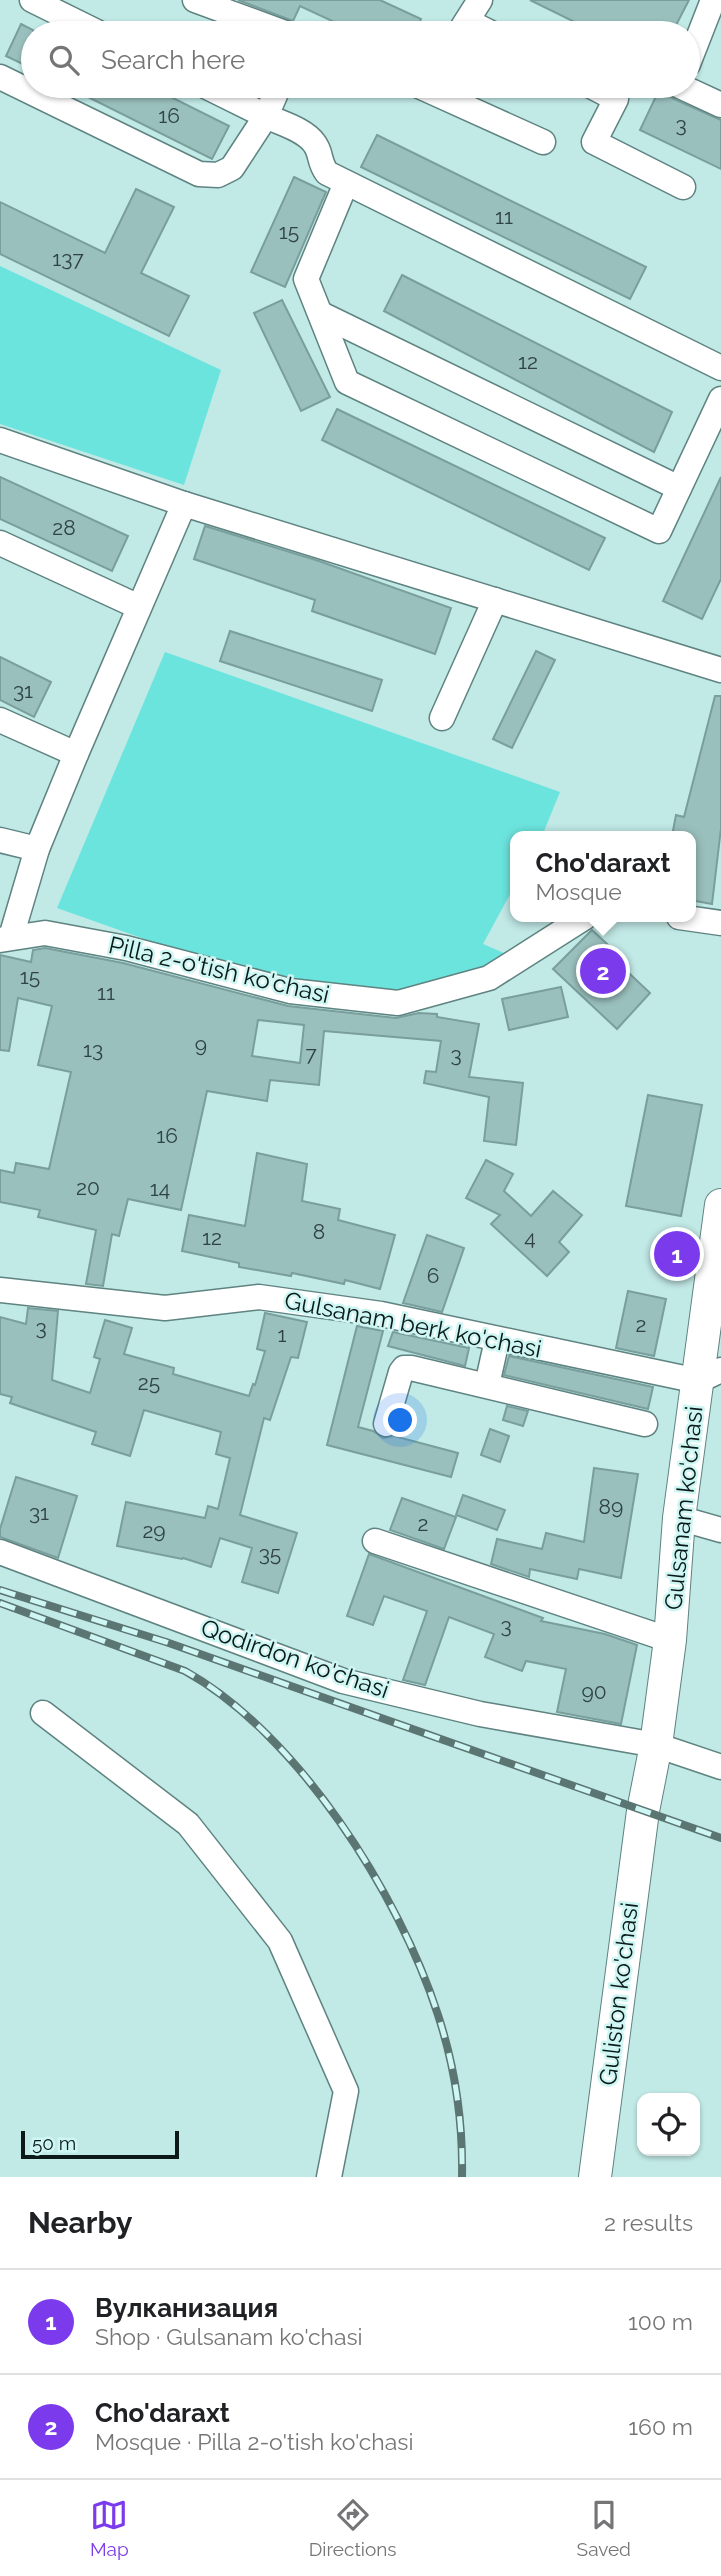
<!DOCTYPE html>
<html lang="en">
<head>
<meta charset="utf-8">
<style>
	body { margin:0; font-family:Raleway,sans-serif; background:#f2f2f2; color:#202124 }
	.controls { position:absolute; right:21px; bottom:21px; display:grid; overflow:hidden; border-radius:14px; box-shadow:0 2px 5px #0004 }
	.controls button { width:63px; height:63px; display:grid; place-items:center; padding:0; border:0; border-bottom:2px solid #e0e0e0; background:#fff; color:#202124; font:35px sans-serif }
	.scale { position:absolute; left:21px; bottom:18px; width:158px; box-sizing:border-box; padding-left:7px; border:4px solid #0b1a19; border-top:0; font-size:19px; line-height:24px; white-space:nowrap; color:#0b1a19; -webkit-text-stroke:5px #cef6f3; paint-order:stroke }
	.you { position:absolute; left:401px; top:1421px; width:24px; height:24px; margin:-18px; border:5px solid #fff; border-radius:50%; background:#1a73e8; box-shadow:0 0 0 10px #1a73e833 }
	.badge { display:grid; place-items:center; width:46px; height:46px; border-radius:50%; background:#7c3aed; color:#fff; font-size:23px; font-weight:700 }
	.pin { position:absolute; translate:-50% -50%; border:4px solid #fff; box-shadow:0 2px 7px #0006 }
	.popup { position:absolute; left:510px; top:831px; width:186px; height:91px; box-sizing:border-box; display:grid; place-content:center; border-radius:14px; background:#fff; filter:drop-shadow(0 2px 5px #0005); font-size:23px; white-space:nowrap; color:#757577 }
	.popup b { font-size:26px; color:#202124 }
	.popup::after { content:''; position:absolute; left:50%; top:100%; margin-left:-14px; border:14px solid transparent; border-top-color:#fff }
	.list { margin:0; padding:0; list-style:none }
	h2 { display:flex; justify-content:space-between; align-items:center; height:91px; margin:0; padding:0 28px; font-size:30px }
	h2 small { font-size:23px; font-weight:400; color:#757577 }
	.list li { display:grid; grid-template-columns:46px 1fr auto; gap:21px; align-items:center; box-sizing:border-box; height:105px; padding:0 28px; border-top:2px solid #e0e0e0 }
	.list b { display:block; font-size:26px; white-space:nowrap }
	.list p { margin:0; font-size:23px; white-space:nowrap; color:#757577 }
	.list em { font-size:23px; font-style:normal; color:#757577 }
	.icon { flex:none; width:38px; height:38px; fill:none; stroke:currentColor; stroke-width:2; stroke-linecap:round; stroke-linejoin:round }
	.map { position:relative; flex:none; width:721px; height:2177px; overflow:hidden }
	.search { position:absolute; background:#fff; box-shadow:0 2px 5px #0004; left:21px; right:21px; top:21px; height:77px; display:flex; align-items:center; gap:18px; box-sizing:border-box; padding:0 24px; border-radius:38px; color:#757577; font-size:26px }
	.sheet { height:301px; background:#fff }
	nav { display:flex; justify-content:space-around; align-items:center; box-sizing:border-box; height:98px; border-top:2px solid #e0e0e0; background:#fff; font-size:19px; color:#757577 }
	nav a { display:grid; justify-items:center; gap:4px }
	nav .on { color:#7c3aed }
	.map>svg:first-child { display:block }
	.green { fill:#6ce4de }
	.building { fill:#9ac0bd; stroke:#799e9c; stroke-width:2; fill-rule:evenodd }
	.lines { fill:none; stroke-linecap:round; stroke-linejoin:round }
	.minor-casing { stroke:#5e8381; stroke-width:27 }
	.major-casing { stroke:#5e8381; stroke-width:34 }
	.minor { stroke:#fff; stroke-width:24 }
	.major { stroke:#fff; stroke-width:32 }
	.rail-casing { stroke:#5b7573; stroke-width:8 }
	.rail { stroke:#cef6f3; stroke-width:5; stroke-dasharray:16; stroke-linecap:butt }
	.labels { text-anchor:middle; stroke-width:5; stroke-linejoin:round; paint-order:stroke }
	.number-label { font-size:21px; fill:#2f4442 }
	.street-label { font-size:24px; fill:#0b1a19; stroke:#cef6f3 }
</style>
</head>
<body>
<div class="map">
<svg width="721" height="2177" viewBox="0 0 721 2177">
	<rect width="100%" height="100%" fill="#c1e9e6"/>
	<g class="green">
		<polygon points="0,266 221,370 184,485 0,424"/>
		<polygon points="165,652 560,792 542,836 516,836 515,885 483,944 504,953 465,980 395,995 249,976 57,908"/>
	</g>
	<g class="building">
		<polygon points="238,0 380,0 421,19 414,33 358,33 300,6 293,21"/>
		<polygon points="530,0 689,0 672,33 597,33"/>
		<polygon points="21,24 33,30 33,69 6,56"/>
		<polygon points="66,86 149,86 229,126 212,159"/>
		<polygon points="659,90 674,99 721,120 721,169 640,130"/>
		<polygon points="377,135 646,267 630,299 361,167"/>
		<polygon points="294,177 326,192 285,287 251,272"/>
		<polygon points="136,189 174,207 141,273 189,296 169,336 0,254 0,202 105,253"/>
		<polygon points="402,275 672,412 654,452 384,311"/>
		<polygon points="282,300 330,397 301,411 254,313"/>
		<polygon points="337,409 605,538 589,570 322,440"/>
		<polygon points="0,477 128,536 112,571 0,519"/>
		<polygon points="721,477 721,579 702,619 663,601"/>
		<polygon points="205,526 319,561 451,608 435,654 312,611 315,600 194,559"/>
		<polygon points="230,631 382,680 372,711 220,661"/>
		<polygon points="536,651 555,660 512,748 493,739"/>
		<polygon points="0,657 51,682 34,717 0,700"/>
		<polygon points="715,696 721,696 721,828 712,904 690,900 690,836 672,836 676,815 684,817"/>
		<polygon points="592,930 617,953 613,958 650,993 617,1029 553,969"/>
		<path d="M 45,948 L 123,963 L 288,1006 L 396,1018 L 419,1013 L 437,1014 L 437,1017 L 479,1024 L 469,1077 L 523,1083 L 516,1145 L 484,1141 L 489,1097 L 424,1083 L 426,1071 L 436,1072 L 441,1041 L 324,1031 L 319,1085 L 270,1080 L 267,1101 L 207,1091 L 181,1210 L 128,1199 L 119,1236 L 112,1234 L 103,1286 L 86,1284 L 96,1230 L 38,1217 L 40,1210 L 0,1202 L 0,1170 L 14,1173 L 16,1163 L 49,1169 L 71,1072 L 38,1065 L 52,1006 L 18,998 L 9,1051 L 0,1050 L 0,955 L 31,962 L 33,950 ZM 258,1020 L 304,1025 L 300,1063 L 252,1056 Z"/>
		<polygon points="561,987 568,1017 509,1030 502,999"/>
		<polygon points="648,1095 702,1105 681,1216 626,1206"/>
		<polygon points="257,1153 307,1164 302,1201 340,1209 338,1220 395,1235 380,1289 345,1280 344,1284 292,1273 291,1276 239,1267 239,1263 182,1251 189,1215 245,1226"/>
		<polygon points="486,1160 513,1174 504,1191 531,1216 553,1191 582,1215 559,1242 569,1252 547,1276 491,1224 500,1215 466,1198"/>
		<polygon points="427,1235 464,1248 442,1312 403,1303"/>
		<polygon points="628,1291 666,1299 654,1356 616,1348"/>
		<polygon points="28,1308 58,1311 52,1380 90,1393 100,1359 94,1357 105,1320 132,1328 124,1354 174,1368 173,1374 249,1396 253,1384 255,1385 265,1351 257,1349 265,1313 307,1322 298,1358 291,1357 270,1420 264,1418 240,1515 297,1533 278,1593 242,1582 252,1548 220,1538 211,1567 183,1558 182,1559 117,1546 126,1502 205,1518 208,1506 218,1509 230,1458 216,1454 221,1432 144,1410 130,1456 92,1444 96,1432 10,1403 12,1397 0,1394 0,1317 26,1324"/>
		<polygon points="357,1326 383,1331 358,1427 373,1431 383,1438 394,1436 458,1453 451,1477 327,1445"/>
		<polygon points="393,1332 469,1348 465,1366 388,1346"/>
		<polygon points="509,1356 653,1387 648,1409 504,1375"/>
		<polygon points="507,1406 528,1411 523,1426 503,1420"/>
		<polygon points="490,1429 509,1436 500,1462 481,1455"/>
		<polygon points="594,1468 638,1474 621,1578 579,1569 577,1579 530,1569 529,1577 491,1564 497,1539 542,1549 546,1533 584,1542"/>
		<polygon points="16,1477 77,1496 58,1558 0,1537 0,1529"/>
		<polygon points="463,1495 505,1510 497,1530 456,1515"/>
		<polygon points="402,1498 456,1517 444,1549 390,1530"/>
		<polygon points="369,1554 543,1618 541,1621 605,1634 637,1645 621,1724 557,1712 566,1669 526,1661 522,1671 485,1657 494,1634 449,1617 425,1685 403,1680 427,1611 384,1596 373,1625 347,1616"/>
	</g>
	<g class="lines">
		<defs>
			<g id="minor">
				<polyline points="32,0 99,33"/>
				<polyline points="195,0 285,33"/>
				<polyline points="467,21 491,33"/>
				<polyline points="459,33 480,0"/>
				<polyline points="688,64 713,0"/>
				<polyline points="0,77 199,174 218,175 232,168 266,116 205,86"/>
				<path d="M 279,86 L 266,116 C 280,123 304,129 314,143 C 322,153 318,161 327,173 L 721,368"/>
				<polyline points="419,86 543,142"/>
				<polyline points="591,86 616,99 594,142 683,187"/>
				<polyline points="680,86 721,105"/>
				<polyline points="346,183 306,279 347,382 659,531 721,399"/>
				<polyline points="321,314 679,488"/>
				<polyline points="0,440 184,504 721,670"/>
				<polyline points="0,543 139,607"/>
				<polyline points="442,718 495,600"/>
				<polyline points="0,720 76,754"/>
				<polyline points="0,840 37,849"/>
				<polyline points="679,917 721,923"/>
				<polyline points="11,937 37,849 76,754 184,504"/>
				<polyline points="0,940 45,933 126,948 290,991 398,1003 489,978 585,917"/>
				<polyline points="0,1290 165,1308 259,1297 381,1314 698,1381 721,1370"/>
				<polyline points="487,1385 497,1340"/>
				<polyline points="386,1424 401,1372 404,1368 411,1368 645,1424"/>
				<polyline points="679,1518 721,1530"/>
				<polyline points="375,1541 670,1640"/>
				<polyline points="0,1552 343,1681 480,1714 656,1745 721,1767"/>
				<polyline points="43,1713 188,1824 280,1941 346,2091 329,2177"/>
			</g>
			<polyline id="major" points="595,2177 643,1811 656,1745 670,1640 679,1518 721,1205"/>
		</defs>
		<use href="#minor" class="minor-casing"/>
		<use href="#major" class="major-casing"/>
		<use href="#minor" class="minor"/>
		<use href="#major" class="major"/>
		<defs>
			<g id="rail">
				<polyline points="0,1590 166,1642 721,1838"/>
				<path d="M 0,1603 L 185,1671 C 298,1734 399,1894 438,2015 C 455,2067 463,2122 462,2177"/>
			</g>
		</defs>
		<use href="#rail" class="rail-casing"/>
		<use href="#rail" class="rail"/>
	</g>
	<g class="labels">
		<g class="number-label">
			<text x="169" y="123">16</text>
			<text x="681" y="132">3</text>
			<text x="504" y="224">11</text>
			<text x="289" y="239">15</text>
			<text x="68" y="266">137</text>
			<text x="528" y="369">12</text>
			<text x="64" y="535">28</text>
			<text x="23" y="698">31</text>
			<text x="30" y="984">15</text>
			<text x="106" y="1000">11</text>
			<text x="201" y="1052">9</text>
			<text x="93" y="1057">13</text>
			<text x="311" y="1061">7</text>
			<text x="456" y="1062">3</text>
			<text x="167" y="1143">16</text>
			<text x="88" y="1195">20</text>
			<text x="160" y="1196">14</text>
			<text x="319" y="1239">8</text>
			<text x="212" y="1245">12</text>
			<text x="530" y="1245">4</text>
			<text x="433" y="1283">6</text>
			<text x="641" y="1332">2</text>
			<text x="41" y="1335">3</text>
			<text x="282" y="1342">1</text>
			<text x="149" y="1390">25</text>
			<text x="611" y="1514">89</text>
			<text x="39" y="1520">31</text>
			<text x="423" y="1531">2</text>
			<text x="154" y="1538">29</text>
			<text x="270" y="1561">35</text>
			<text x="506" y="1633">3</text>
			<text x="594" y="1699">90</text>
		</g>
		<g class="street-label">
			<text transform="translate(219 970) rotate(13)" y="8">Pilla 2-o'tish ko'chasi</text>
			<text transform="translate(413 1325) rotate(11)" y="8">Gulsanam berk ko'chasi</text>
			<text transform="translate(684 1508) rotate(-84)" y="8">Gulsanam ko'chasi</text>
			<text transform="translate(295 1659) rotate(19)" y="8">Qodirdon ko'chasi</text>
			<text transform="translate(619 1994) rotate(-83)" y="8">Guliston ko'chasi</text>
		</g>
	</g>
</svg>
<div class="controls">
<button><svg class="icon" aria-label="locate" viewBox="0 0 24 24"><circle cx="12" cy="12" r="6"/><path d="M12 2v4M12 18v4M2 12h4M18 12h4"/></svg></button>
</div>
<div class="scale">50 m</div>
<div class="you"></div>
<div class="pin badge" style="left:677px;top:1254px">1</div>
<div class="pin badge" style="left:603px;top:971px">2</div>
<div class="popup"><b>Cho'daraxt</b>Mosque</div>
<div class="search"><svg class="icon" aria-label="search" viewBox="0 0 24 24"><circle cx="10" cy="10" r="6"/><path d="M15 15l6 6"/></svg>Search here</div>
</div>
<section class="sheet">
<h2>Nearby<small>2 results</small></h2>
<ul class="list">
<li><span class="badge">1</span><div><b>Вулканизация</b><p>Shop · Gulsanam ko'chasi</p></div><em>100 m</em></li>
<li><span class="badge">2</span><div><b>Cho'daraxt</b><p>Mosque · Pilla 2-o'tish ko'chasi</p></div><em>160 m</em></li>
</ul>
</section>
<nav>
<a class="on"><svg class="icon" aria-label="map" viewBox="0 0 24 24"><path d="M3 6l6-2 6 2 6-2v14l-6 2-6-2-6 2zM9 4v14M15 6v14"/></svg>Map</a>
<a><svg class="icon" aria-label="directions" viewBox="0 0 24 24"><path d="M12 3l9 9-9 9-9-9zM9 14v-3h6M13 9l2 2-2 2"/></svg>Directions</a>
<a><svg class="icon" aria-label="saved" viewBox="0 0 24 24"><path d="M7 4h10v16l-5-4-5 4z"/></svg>Saved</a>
</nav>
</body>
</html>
